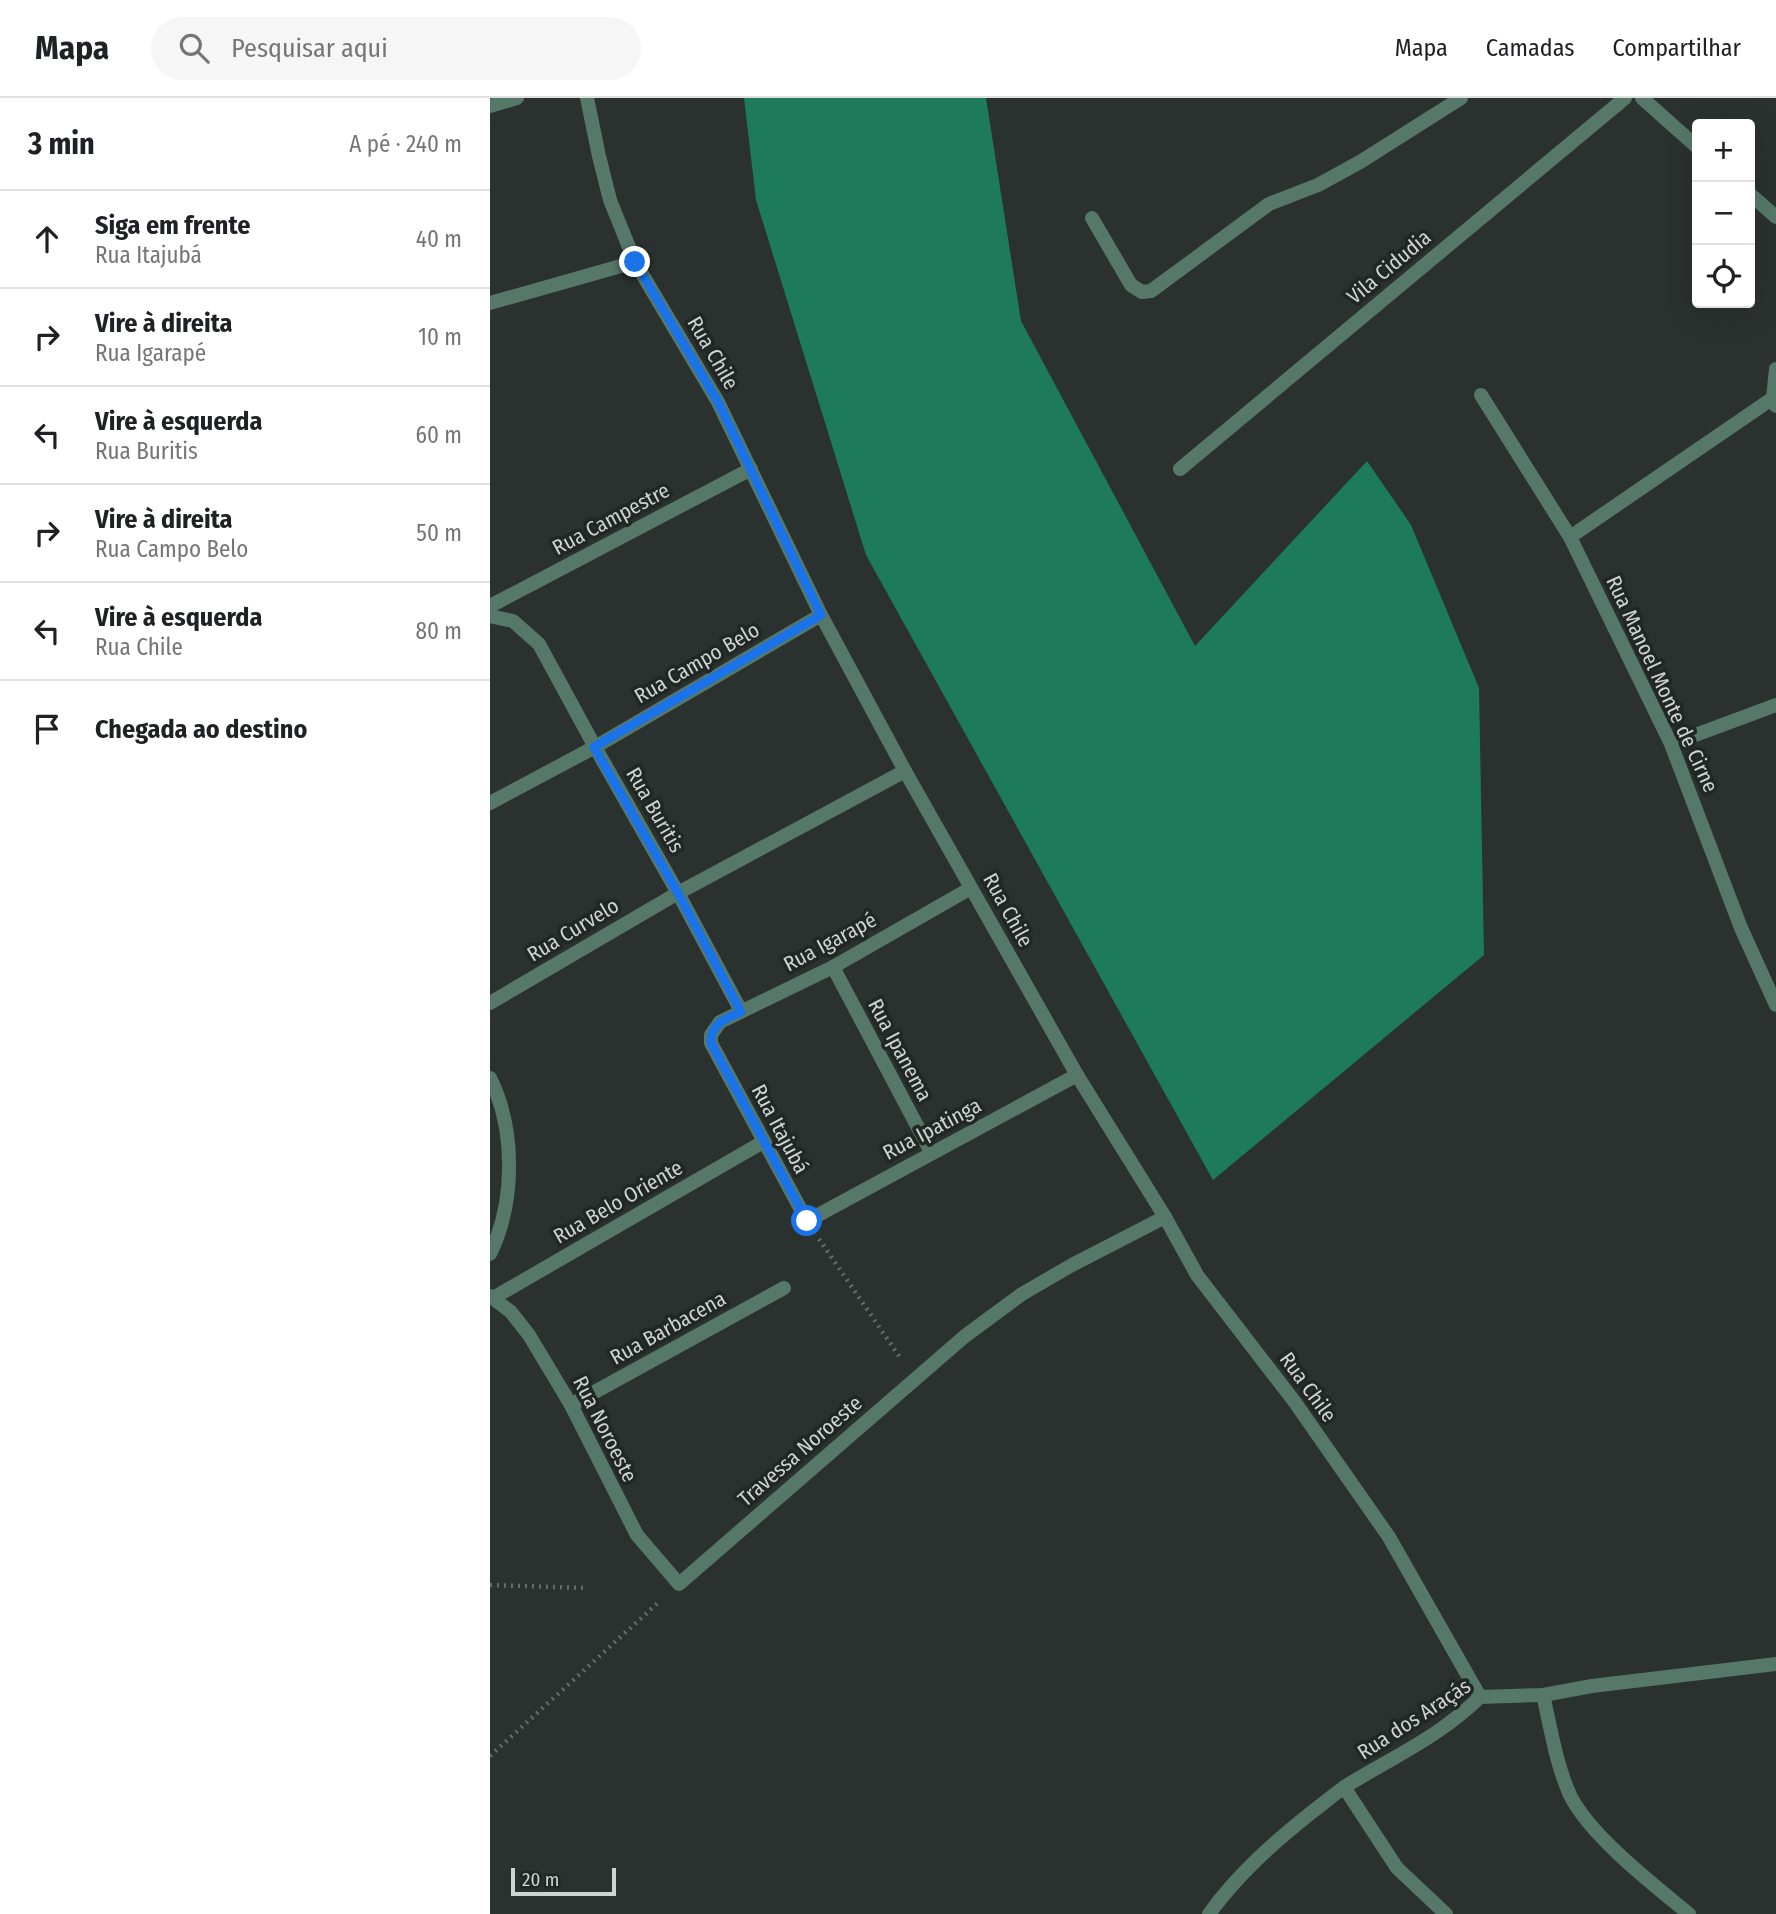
<!DOCTYPE html>
<html lang="pt">
<head>
<meta charset="utf-8">
<style>
	body { margin:0; font-family:"Fira Sans Condensed",sans-serif; background:#f6f6f6; color:#202124 }
	.controls { position:absolute; right:21px; top:21px; display:grid; overflow:hidden; border-radius:7px; box-shadow:0 7px 28px #0002 }
	.controls button { width:63px; height:63px; display:grid; place-items:center; padding:0; border:0; border-bottom:2px solid #e0e0e0; background:#fff; color:#202124; font:35px sans-serif }
	.scale { position:absolute; left:21px; bottom:18px; width:105px; box-sizing:border-box; padding-left:7px; border:4px solid #cfd3d1; border-top:0; font-size:19px; line-height:24px; white-space:nowrap; color:#cfd3d1; -webkit-text-stroke:5px #202724; paint-order:stroke }
	.stop { position:absolute; width:21px; height:21px; margin:-16px; border:5px solid #1a73e8; border-radius:50%; background:#fff }
	.stop.end { background:#1a73e8; border-color:#fff; box-shadow:0 2px 7px #0008 }
	.list { margin:0; padding:0; list-style:none }
	h2 { display:flex; justify-content:space-between; align-items:center; height:91px; margin:0; padding:0 28px; font-size:30px }
	h2 small { font-size:23px; font-weight:400; color:#757577 }
	.list li { display:grid; grid-template-columns:46px 1fr auto; gap:21px; align-items:center; box-sizing:border-box; height:98px; padding:0 28px; border-top:2px solid #e0e0e0 }
	.list b { display:block; font-size:26px; white-space:nowrap }
	.list p { margin:0; font-size:23px; white-space:nowrap; color:#757577 }
	.list em { font-size:23px; font-style:normal; color:#757577 }
	.icon { flex:none; width:38px; height:38px; fill:none; stroke:currentColor; stroke-width:2; stroke-linecap:round; stroke-linejoin:round }
	.map { position:relative; flex:none; width:1286px; height:1816px; overflow:hidden }
	header { display:flex; align-items:center; gap:42px; box-sizing:border-box; height:98px; padding:0 35px; background:#fff; border-bottom:2px solid #e0e0e0 }
	header strong { font-size:33px }
	nav { display:flex; gap:38px; margin-inline-start:auto; font-size:24px }
	.search { width:490px; height:63px; background:#f6f6f6; display:flex; align-items:center; gap:18px; box-sizing:border-box; padding:0 24px; border-radius:38px; color:#757577; font-size:26px }
	main { display:flex }
	aside { flex:1; background:#fff }
	.map>svg:first-child { display:block }
	.forest { fill:#1d7b5c }
	.lines { fill:none; stroke-linecap:round; stroke-linejoin:round }
	.path { stroke:#656b68; stroke-width:4.5; stroke-dasharray:2 5; stroke-linecap:butt }
	.street { stroke:#567869; stroke-width:14 }
	.route { stroke:#1a73e8; stroke-width:9 }
	.labels { text-anchor:middle; stroke-width:7; stroke-linejoin:round; paint-order:stroke }
	.street-label { font-size:21px; fill:#cfd3d1; stroke:#202724 }
</style>
</head>
<body>
<header>
<strong>Mapa</strong>
<div class="search"><svg class="icon" aria-label="search" viewBox="0 0 24 24"><circle cx="10" cy="10" r="6"/><path d="M15 15l6 6"/></svg>Pesquisar aqui</div>
<nav><a>Mapa</a><a>Camadas</a><a>Compartilhar</a></nav>
</header>
<main>
<aside>
<h2>3 min<small>A pé · 240 m</small></h2>
<ul class="list">
<li><svg class="icon" aria-label="ahead" viewBox="0 0 24 24"><path d="M12 20V5M6 11l6-6 6 6"/></svg><div><b>Siga em frente</b><p>Rua Itajubá</p></div><em>40 m</em></li>
<li><svg class="icon" aria-label="right" viewBox="0 0 24 24"><path d="M7 20v-9h11M14 6l5 5-5 5"/></svg><div><b>Vire à direita</b><p>Rua Igarapé</p></div><em>10 m</em></li>
<li><svg class="icon" aria-label="left" viewBox="0 0 24 24"><path d="M17 20v-9H6M10 6l-5 5 5 5"/></svg><div><b>Vire à esquerda</b><p>Rua Buritis</p></div><em>60 m</em></li>
<li><svg class="icon" aria-label="right" viewBox="0 0 24 24"><path d="M7 20v-9h11M14 6l5 5-5 5"/></svg><div><b>Vire à direita</b><p>Rua Campo Belo</p></div><em>50 m</em></li>
<li><svg class="icon" aria-label="left" viewBox="0 0 24 24"><path d="M17 20v-9H6M10 6l-5 5 5 5"/></svg><div><b>Vire à esquerda</b><p>Rua Chile</p></div><em>80 m</em></li>
<li><svg class="icon" aria-label="arrive" viewBox="0 0 24 24"><path d="M6 21V4h12l-3 4 3 4H6"/></svg><div><b>Chegada ao destino</b></div></li>
</ul>
</aside>
<div class="map">
<svg width="1286" height="1816" viewBox="0 0 1286 1816">
	<rect width="100%" height="100%" fill="#2a312e"/>
	<polygon class="forest" points="254,0 496,0 531,223 705,548 877,363 921,427 989,590 994,857 723,1082 376,457 266,102"/>
	<g class="lines">
		<g class="path">
			<polyline points="329,1141 411,1261"/>
			<polyline points="0,1487 97,1490"/>
			<polyline points="0,1658 170,1503"/>
		</g>
		<g class="street">
			<polyline points="97,0 109,58 120,102 145,164 228,304 331,517 415,673 587,977 675,1119 707,1177 804,1303 899,1439 990,1599"/>
			<polyline points="1152,0 1207,49"/>
			<polyline points="0,8 27,0"/>
			<polyline points="1260,96 1286,119"/>
			<polyline points="602,120 641,187 652,194 661,193 779,106 828,87 870,64 971,0"/>
			<polyline points="0,205 145,164"/>
			<polyline points="991,297 1080,439 1181,646 1251,830 1286,907"/>
			<polyline points="1286,308 1283,300 1286,271"/>
			<polyline points="690,371 1135,0"/>
			<polyline points="1080,439 1283,300"/>
			<polyline points="0,508 261,371"/>
			<polyline points="0,518 23,523 49,546 105,649 188,795 251,913"/>
			<polyline points="1181,646 1286,607"/>
			<polyline points="0,705 105,649 331,517"/>
			<polyline points="481,790 343,869 230,924 221,937 221,945 317,1123 587,977"/>
			<polyline points="343,869 441,1054"/>
			<polyline points="0,905 188,795 415,673"/>
			<path d="M 0,980 C 26,1032 25,1105 0,1156"/>
			<polyline points="0,1198 21,1214 39,1237 81,1307 147,1437 189,1486 475,1238 532,1196 582,1167 675,1119"/>
			<polyline points="3,1200 273,1044"/>
			<polyline points="81,1307 294,1190"/>
			<path d="M 1053,1597 C 1061,1631 1066,1666 1080,1697 C 1100,1738 1164,1787 1199,1816"/>
			<polyline points="854,1689 907,1770 956,1816"/>
			<path d="M 719,1816 C 748,1776 783,1745 822,1714 C 833,1706 844,1696 856,1688 C 903,1659 949,1639 990,1599 L 1053,1597 L 1102,1588 L 1286,1566"/>
		</g>
	</g>
	<g class="lines">
		<path class="route" d="M 145,164 L 228,304 L 331,517 L 104,649 L 188,795 L 251,914 C 236,920 220,926 221,945 L 317,1123"/>
	</g>
	<g class="labels">
		<g class="street-label">
			<text transform="translate(899 169) rotate(-40)" y="7">Vila Cidudia</text>
			<text transform="translate(223 255) rotate(60)" y="7">Rua Chile</text>
			<text transform="translate(121 421) rotate(-28)" y="7">Rua Campestre</text>
			<text transform="translate(207 565) rotate(-30)" y="7">Rua Campo Belo</text>
			<text transform="translate(1172 586) rotate(65)" y="7">Rua Manoel Monte de Cirne</text>
			<text transform="translate(165 712) rotate(60)" y="7">Rua Buritis</text>
			<text transform="translate(518 812) rotate(61)" y="7">Rua Chile</text>
			<text transform="translate(83 832) rotate(-31)" y="7">Rua Curvelo</text>
			<text transform="translate(340 844) rotate(-28)" y="7">Rua Igarapé</text>
			<text transform="translate(410 952) rotate(62)" y="7">Rua Ipanema</text>
			<text transform="translate(290 1031) rotate(62)" y="7">Rua Itajubá</text>
			<text transform="translate(442 1031) rotate(-28)" y="7">Rua Ipatinga</text>
			<text transform="translate(128 1104) rotate(-30)" y="7">Rua Belo Oriente</text>
			<text transform="translate(178 1230) rotate(-29)" y="7">Rua Barbacena</text>
			<text transform="translate(818 1289) rotate(54)" y="7">Rua Chile</text>
			<text transform="translate(115 1331) rotate(63)" y="7">Rua Noroeste</text>
			<text transform="translate(310 1353) rotate(-41)" y="7">Travessa Noroeste</text>
			<text transform="translate(924 1621) rotate(-33)" y="7">Rua dos Araçás</text>
		</g>
	</g>
</svg>
<div class="controls">
<button>+</button>
<button>−</button>
<button><svg class="icon" aria-label="locate" viewBox="0 0 24 24"><circle cx="12" cy="12" r="6"/><path d="M12 2v4M12 18v4M2 12h4M18 12h4"/></svg></button>
</div>
<div class="scale">20 m</div>
<div class="stop" style="left:317px;top:1123px"></div>
<div class="stop end" style="left:145px;top:164px"></div>
</div>
</main>
</body>
</html>
